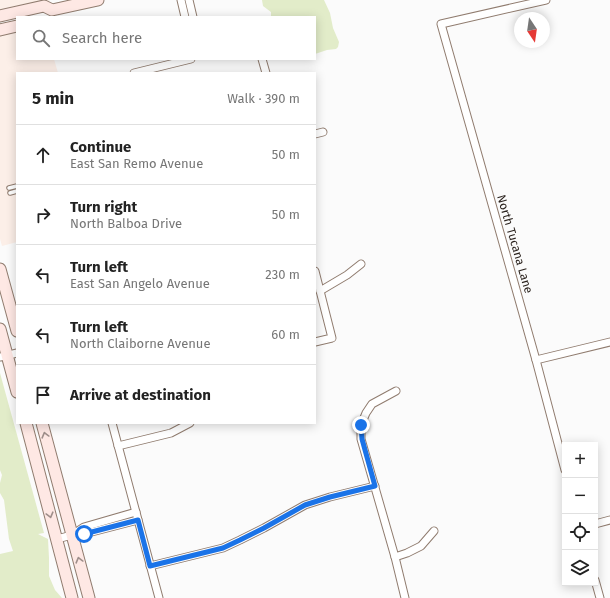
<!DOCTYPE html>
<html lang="en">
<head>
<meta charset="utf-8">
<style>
	body { margin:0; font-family:"Fira Sans",sans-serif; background:#f6f6f6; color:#222 }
	.controls { position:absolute; right:12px; bottom:12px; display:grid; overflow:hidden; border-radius:0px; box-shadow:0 2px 10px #0003 }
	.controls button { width:36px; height:36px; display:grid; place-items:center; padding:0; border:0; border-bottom:1px solid #e0e0e0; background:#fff; color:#222; font:20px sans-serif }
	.compass { position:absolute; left:514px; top:12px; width:36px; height:36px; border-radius:50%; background:#fff; box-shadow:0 2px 10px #0003; rotate:167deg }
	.stop { position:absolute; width:12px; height:12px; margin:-9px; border:3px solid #1a73e8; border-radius:50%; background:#fff }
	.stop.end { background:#1a73e8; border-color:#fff; box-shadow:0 1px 4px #0008 }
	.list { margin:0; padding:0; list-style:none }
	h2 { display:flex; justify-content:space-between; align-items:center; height:52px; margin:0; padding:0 16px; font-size:17px }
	h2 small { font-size:13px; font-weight:400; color:#767676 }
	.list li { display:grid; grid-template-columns:26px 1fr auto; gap:12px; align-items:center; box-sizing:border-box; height:60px; padding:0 16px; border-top:1px solid #e0e0e0 }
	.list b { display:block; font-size:15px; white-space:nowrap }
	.list p { margin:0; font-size:13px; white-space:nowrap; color:#767676 }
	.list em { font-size:13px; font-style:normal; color:#767676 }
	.icon { flex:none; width:22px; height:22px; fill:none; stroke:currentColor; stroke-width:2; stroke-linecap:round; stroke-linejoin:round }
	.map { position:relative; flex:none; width:610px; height:598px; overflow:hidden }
	.search { position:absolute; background:#fff; box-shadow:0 2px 10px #0003; left:16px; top:16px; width:300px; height:44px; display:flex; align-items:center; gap:10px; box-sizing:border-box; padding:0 14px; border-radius:0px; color:#767676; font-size:15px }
	.panel { position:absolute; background:#fff; box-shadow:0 2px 10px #0003; left:16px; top:72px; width:300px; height:352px; border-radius:0px }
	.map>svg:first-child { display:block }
	.built { fill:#fcefe8 }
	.green { fill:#e2ecc9 }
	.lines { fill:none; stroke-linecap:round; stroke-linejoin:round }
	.lane-casing { stroke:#907c6f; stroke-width:5.5 }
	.street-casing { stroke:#907c6f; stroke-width:9 }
	.secondary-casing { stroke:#907c6f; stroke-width:13 }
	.lane { stroke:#fff; stroke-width:3.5 }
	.street { stroke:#fff; stroke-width:7 }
	.secondary { stroke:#fee8e4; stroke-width:11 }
	.oneway { stroke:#9f8f8b }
	.route { stroke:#1a73e8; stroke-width:5 }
	.labels { text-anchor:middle; stroke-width:3; stroke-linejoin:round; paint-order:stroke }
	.street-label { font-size:12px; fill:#2b231e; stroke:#fbfbfb }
</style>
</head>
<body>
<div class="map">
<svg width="610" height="598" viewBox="0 0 610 598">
	<rect width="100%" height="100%" fill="#fbfbfb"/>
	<g class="built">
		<polygon points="0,0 49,0 50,1 0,11"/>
		<polygon points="17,32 17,59 54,59 58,73 17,73 17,242 2,246 0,239 0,36"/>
	</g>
	<g class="green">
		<polygon points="262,0 324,0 330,13 333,28 339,42 338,47 336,49 327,50 315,54 315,17 271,17 271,12 263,6"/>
		<polygon points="0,373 44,533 38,534 48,539 49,558 49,576 55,590 62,598 0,598 0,554 13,551 9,539 4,500 0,493 0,483 2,475 0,470"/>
	</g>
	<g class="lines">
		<defs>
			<g id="lane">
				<polyline points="9,188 17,186"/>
				<polyline points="10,193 17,191"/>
			</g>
			<g id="street">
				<polyline points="181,0 185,17"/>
				<polyline points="189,0 193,17"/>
				<polyline points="546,0 441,24 536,360 565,470"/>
				<polyline points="262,59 266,73"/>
				<polyline points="134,73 191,59"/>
				<polyline points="315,134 323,132"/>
				<polyline points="315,271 332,338 315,342"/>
				<polyline points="320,291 347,275 361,264"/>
				<polyline points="0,357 17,353"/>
				<polyline points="536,360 610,342"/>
				<polyline points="396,391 372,404 366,413 361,425 361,439 395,557 405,598"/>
				<polyline points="112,423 159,598"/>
				<polyline points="118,446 171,433 190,423"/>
				<polyline points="595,524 610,520"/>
				<polyline points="72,535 84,527 136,512"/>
				<polyline points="57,539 72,535 84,534 138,520"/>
				<polyline points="395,557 407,553 421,546 434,531"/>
				<polyline points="150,566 223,548 240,540 264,528 305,505 330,497 375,486"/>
				<polyline points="595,580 600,598"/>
			</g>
			<g id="secondary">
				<polyline points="0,16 44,6 52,10 98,0"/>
				<polyline points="0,30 17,26"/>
				<polyline points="0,269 17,331"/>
				<polyline points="0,329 17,392"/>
				<polyline points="26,423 72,598"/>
				<polyline points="42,423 89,598"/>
			</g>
		</defs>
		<use href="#lane" class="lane-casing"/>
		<use href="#street" class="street-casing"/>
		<use href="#secondary" class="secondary-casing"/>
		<use href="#lane" class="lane"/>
		<use href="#street" class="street"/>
		<use href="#secondary" class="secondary"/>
	</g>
	<defs><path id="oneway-chevron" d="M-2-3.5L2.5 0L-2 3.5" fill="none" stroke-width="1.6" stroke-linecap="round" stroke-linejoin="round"/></defs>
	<g class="oneway">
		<use href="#oneway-chevron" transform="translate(45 435) rotate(-105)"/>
		<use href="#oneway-chevron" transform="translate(50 515) rotate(75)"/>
		<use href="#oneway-chevron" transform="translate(79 560) rotate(-105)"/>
	</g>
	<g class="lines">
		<polyline class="route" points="84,534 138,520 150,566 223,548 240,540 264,528 305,505 330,497 375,486 362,439 361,425"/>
	</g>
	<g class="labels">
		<g class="street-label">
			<text transform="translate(515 244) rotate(74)" y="4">North Tucana Lane</text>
		</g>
	</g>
</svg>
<div class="controls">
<button>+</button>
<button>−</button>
<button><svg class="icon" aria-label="locate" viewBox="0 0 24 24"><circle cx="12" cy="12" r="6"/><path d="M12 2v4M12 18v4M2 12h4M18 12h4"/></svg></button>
<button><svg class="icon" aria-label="layers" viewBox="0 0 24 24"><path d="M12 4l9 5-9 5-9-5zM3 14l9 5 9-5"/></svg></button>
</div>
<svg class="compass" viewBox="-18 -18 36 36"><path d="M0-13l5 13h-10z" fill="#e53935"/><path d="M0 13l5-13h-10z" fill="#767676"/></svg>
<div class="stop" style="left:84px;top:534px"></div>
<div class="stop end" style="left:361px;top:425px"></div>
<div class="search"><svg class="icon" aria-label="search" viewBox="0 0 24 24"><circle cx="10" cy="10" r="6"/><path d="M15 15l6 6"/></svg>Search here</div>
<section class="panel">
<h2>5 min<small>Walk · 390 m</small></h2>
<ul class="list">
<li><svg class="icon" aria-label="ahead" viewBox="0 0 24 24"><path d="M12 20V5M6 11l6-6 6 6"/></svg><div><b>Continue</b><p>East San Remo Avenue</p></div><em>50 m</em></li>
<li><svg class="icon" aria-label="right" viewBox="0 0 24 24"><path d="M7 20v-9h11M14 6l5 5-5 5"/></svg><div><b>Turn right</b><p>North Balboa Drive</p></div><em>50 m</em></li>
<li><svg class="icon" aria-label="left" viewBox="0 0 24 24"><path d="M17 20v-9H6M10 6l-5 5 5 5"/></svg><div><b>Turn left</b><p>East San Angelo Avenue</p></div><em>230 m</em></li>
<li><svg class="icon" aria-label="left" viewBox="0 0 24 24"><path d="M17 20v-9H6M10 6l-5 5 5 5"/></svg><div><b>Turn left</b><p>North Claiborne Avenue</p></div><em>60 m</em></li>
<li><svg class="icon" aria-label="arrive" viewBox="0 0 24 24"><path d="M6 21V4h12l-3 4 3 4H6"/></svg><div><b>Arrive at destination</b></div></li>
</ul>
</section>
</div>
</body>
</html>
